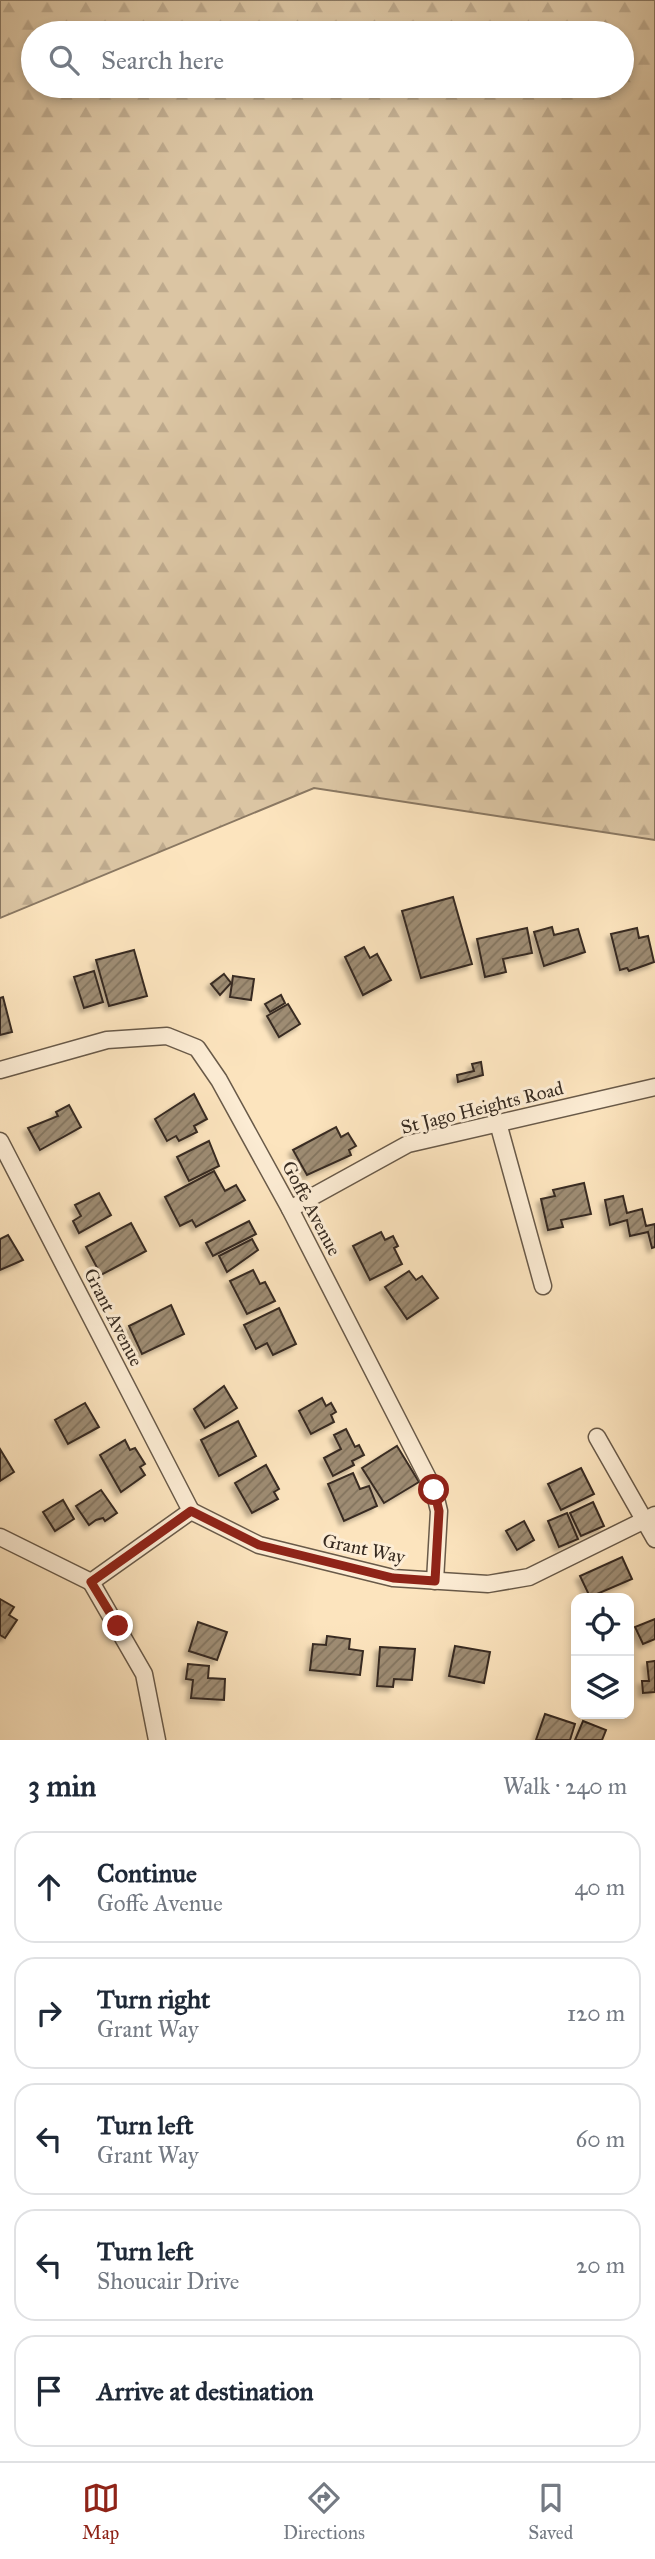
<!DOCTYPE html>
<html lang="en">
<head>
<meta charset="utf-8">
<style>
	body { margin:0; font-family:"IM FELL Great Primer",serif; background:#f2f2f3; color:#1f2937 }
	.controls { position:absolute; right:21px; bottom:21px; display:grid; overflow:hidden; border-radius:14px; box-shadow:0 4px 10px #0003 }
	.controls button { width:63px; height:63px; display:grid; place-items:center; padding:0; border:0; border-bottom:2px solid #e0e1e3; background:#fff; color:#1f2937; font:35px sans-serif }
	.stop { position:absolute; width:21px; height:21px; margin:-16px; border:5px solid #8f2418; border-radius:50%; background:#fff }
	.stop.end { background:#8f2418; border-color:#fff; box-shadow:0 2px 7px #0008 }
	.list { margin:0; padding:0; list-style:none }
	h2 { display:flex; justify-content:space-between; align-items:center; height:91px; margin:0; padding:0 28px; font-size:30px }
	h2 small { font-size:23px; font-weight:400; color:#747a83 }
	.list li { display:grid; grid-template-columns:46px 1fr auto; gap:21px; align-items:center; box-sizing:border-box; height:112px; margin:0 14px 14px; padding:0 14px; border:2px solid #e0e1e3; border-radius:21px }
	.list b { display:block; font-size:26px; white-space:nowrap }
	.list p { margin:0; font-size:23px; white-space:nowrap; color:#747a83 }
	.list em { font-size:23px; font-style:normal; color:#747a83 }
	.icon { flex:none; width:38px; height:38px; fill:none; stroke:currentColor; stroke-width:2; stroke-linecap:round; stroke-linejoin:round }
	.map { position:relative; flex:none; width:655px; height:1740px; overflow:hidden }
	.search { position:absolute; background:#fff; box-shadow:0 4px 10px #0003; left:21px; right:21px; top:21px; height:77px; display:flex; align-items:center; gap:18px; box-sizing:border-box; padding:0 24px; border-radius:38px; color:#747a83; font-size:26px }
	.sheet { height:721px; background:#fff }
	nav { display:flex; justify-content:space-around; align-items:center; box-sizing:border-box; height:98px; border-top:2px solid #e0e1e3; background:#fff; font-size:19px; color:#747a83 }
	nav a { display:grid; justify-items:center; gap:4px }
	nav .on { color:#8f2418 }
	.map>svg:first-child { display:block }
	.forest { fill:url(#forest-firs); stroke:#8a7862; stroke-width:2; fill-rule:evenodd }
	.building { fill:url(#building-hatch); stroke:#382c22; stroke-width:2; filter:url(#shadow) }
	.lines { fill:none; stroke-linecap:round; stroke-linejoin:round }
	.street-casing { stroke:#695a49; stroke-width:19 }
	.street { stroke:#fdedd5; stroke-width:16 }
	.route { stroke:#8f2418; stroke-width:9 }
	.labels { text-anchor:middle; stroke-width:6; stroke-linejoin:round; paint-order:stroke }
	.street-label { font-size:19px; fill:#382c22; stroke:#fdedd5 }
</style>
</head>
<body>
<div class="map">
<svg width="655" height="1740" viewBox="0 0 655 1740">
	<defs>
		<pattern id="forest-firs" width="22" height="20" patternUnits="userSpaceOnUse" patternTransform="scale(1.75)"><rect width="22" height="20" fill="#dbc5a3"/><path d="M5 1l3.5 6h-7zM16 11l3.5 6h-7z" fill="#bda98c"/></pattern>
		<pattern id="building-hatch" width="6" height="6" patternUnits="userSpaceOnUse" patternTransform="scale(1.75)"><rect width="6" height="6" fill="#9e8c73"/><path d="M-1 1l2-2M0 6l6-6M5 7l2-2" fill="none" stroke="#82735e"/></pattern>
		<filter id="shadow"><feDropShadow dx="-4" dy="4" stdDeviation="2" flood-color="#0004"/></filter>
	</defs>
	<rect width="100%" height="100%" fill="#fce4be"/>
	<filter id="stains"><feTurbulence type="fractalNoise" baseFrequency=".00286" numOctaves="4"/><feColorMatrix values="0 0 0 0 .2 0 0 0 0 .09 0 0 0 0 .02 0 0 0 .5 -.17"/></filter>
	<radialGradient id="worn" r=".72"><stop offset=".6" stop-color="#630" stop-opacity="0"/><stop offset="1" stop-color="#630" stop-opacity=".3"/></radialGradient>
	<path class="forest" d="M 0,0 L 655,0 L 655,840 L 314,788 L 0,918 ZM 33,33 L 622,33 L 622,86 L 33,86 Z"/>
	<g class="building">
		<polygon points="453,897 472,964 421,978 402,911"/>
		<polygon points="552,927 554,935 578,929 585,952 544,966 534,932"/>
		<polygon points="527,928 532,953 503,959 506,972 485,977 477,939"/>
		<polygon points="637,928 639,938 648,936 654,962 629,971 627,968 620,970 611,934"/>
		<polygon points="364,947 370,958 377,954 391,980 363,995 345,957"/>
		<polygon points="134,950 147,996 109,1006 96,960"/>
		<polygon points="94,971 103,1002 84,1008 74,977"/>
		<polygon points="224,974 231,983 220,995 211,984"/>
		<polygon points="233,976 254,979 251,1000 230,997"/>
		<polygon points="281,995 285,1003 270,1012 265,1004"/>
		<polygon points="3,997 12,1032 0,1035 0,998"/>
		<polygon points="288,1004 300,1024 279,1037 267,1016"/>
		<polygon points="481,1062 483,1075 458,1082 457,1075 474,1071 472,1064"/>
		<polygon points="194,1094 207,1119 194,1126 197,1132 179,1141 176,1136 167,1141 155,1119"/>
		<polygon points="69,1105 81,1127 40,1150 28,1128 58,1116 56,1112"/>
		<polygon points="336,1127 341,1137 348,1133 356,1146 349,1150 351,1155 307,1175 293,1150"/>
		<polygon points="209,1141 219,1166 189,1181 177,1157"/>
		<polygon points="214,1171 225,1191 236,1185 245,1200 196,1227 192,1220 180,1226 165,1197"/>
		<polygon points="584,1183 591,1214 561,1220 563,1227 548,1230 541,1199 555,1196 553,1190"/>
		<polygon points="99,1193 111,1215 79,1233 73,1221 81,1216 75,1205"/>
		<polygon points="623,1196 627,1213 642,1209 646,1226 655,1224 655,1247 652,1248 648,1232 630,1236 627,1220 610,1225 605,1200"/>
		<polygon points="249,1221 256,1234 213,1256 206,1243"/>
		<polygon points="131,1223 146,1251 101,1275 86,1247"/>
		<polygon points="381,1232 385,1240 393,1236 398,1246 394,1248 402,1264 370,1280 353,1246"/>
		<polygon points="8,1235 23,1260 0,1270 0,1239"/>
		<polygon points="252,1239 258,1250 227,1272 219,1256"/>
		<polygon points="253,1270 260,1284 265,1282 275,1301 247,1314 230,1281"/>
		<polygon points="409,1271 416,1280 422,1276 438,1298 407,1319 385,1287"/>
		<polygon points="171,1305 184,1334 142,1354 129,1326"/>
		<polygon points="279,1308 296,1344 273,1355 267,1343 256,1349 244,1325"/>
		<polygon points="224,1386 237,1408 205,1428 194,1409"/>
		<polygon points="322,1398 326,1406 331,1403 336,1412 331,1415 334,1422 311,1434 299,1411"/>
		<polygon points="85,1403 99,1427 68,1444 55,1420"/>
		<polygon points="238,1421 256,1456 219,1476 201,1440"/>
		<polygon points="346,1429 355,1447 359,1445 364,1455 352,1461 354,1465 333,1476 324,1458 341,1449 334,1435"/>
		<polygon points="125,1440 130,1450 135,1448 145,1464 140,1467 145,1475 121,1492 100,1455"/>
		<polygon points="397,1446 419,1482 384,1503 362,1468"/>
		<polygon points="0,1449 14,1472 0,1481"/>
		<polygon points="266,1465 279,1489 274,1492 278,1499 252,1513 235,1483"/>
		<polygon points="581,1468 594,1494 561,1510 548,1484"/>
		<polygon points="353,1473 360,1489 369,1486 377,1506 344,1521 328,1484"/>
		<polygon points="101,1490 117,1513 105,1521 103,1518 96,1520 89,1525 76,1506"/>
		<polygon points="63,1500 74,1519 55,1531 43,1512"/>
		<polygon points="593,1502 604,1526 581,1536 570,1513"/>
		<polygon points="567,1513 578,1539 559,1547 548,1521"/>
		<polygon points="524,1521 534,1540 517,1550 506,1531"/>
		<polygon points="622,1557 632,1579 590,1597 580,1576"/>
		<polygon points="0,1599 14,1607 9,1615 17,1620 5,1638 0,1635"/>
		<polygon points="655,1619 655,1639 643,1644 635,1627"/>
		<polygon points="198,1622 227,1632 217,1660 189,1651"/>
		<polygon points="327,1636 350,1639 349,1649 363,1651 360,1675 310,1670 313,1644 326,1645"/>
		<polygon points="455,1646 490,1652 484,1683 449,1676"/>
		<polygon points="380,1647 415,1649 412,1680 394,1679 393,1687 377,1686"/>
		<polygon points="655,1661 655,1692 643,1693 642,1681 649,1681 647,1662"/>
		<polygon points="188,1664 209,1666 208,1678 225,1679 224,1700 191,1698 193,1680 186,1679"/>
		<polygon points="545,1714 575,1724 570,1740 536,1740"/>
		<polygon points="583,1721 606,1730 602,1740 575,1740"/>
	</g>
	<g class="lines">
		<defs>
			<g id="street">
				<polyline points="0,1070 107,1040 167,1036 197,1048 219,1080 290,1209 434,1490 439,1511 435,1581"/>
				<polyline points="498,1123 543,1286"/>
				<polyline points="0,1141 191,1511"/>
				<polyline points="290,1209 408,1144 655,1087"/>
				<polyline points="597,1437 655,1539"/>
				<polyline points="0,1537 91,1582"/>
				<polyline points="91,1582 191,1511 259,1545 393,1578 488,1584 529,1577 655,1515"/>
				<polyline points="91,1582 144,1674 157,1740"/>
			</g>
		</defs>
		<use href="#street" class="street-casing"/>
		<use href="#street" class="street"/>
	</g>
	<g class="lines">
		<polyline class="route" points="118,1626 91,1582 191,1511 259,1545 393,1578 435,1581 439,1511 434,1490"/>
	</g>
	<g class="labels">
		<g class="street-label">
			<text transform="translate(482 1107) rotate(-14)" y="7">St Jago Heights Road</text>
			<text transform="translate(312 1208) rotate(62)" y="7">Goffe Avenue</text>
			<text transform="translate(114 1317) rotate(63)" y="7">Grant Avenue</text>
			<text transform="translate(364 1548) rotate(12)" y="7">Grant Way</text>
		</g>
	</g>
	<rect width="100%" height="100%" filter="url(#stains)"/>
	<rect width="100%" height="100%" fill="url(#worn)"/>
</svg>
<div class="controls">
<button><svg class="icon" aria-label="locate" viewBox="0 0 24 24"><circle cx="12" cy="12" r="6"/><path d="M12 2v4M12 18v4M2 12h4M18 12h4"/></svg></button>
<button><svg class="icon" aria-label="layers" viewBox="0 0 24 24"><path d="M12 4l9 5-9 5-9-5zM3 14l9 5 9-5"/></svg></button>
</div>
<div class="stop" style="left:434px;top:1490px"></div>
<div class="stop end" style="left:118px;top:1626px"></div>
<div class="search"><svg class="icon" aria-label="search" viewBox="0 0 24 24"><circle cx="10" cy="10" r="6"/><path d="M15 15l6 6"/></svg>Search here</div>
</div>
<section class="sheet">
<h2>3 min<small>Walk · 240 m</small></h2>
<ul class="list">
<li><svg class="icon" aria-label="ahead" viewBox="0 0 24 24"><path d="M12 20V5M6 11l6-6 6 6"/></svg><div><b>Continue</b><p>Goffe Avenue</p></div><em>40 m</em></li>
<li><svg class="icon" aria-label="right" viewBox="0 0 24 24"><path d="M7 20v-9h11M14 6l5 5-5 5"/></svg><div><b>Turn right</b><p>Grant Way</p></div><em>120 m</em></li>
<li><svg class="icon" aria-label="left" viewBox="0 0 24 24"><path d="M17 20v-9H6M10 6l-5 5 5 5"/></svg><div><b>Turn left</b><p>Grant Way</p></div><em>60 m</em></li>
<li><svg class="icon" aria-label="left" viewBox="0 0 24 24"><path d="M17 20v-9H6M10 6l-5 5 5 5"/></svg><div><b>Turn left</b><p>Shoucair Drive</p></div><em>20 m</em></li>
<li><svg class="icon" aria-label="arrive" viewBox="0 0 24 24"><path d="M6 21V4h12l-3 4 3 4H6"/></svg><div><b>Arrive at destination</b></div></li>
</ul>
</section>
<nav>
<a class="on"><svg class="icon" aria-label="map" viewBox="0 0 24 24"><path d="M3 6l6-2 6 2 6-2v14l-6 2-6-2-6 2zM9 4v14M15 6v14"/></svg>Map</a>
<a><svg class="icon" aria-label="directions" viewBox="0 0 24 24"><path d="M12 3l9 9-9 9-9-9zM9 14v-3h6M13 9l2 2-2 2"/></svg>Directions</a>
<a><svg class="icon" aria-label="saved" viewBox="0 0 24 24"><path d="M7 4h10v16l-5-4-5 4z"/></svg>Saved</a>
</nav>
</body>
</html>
